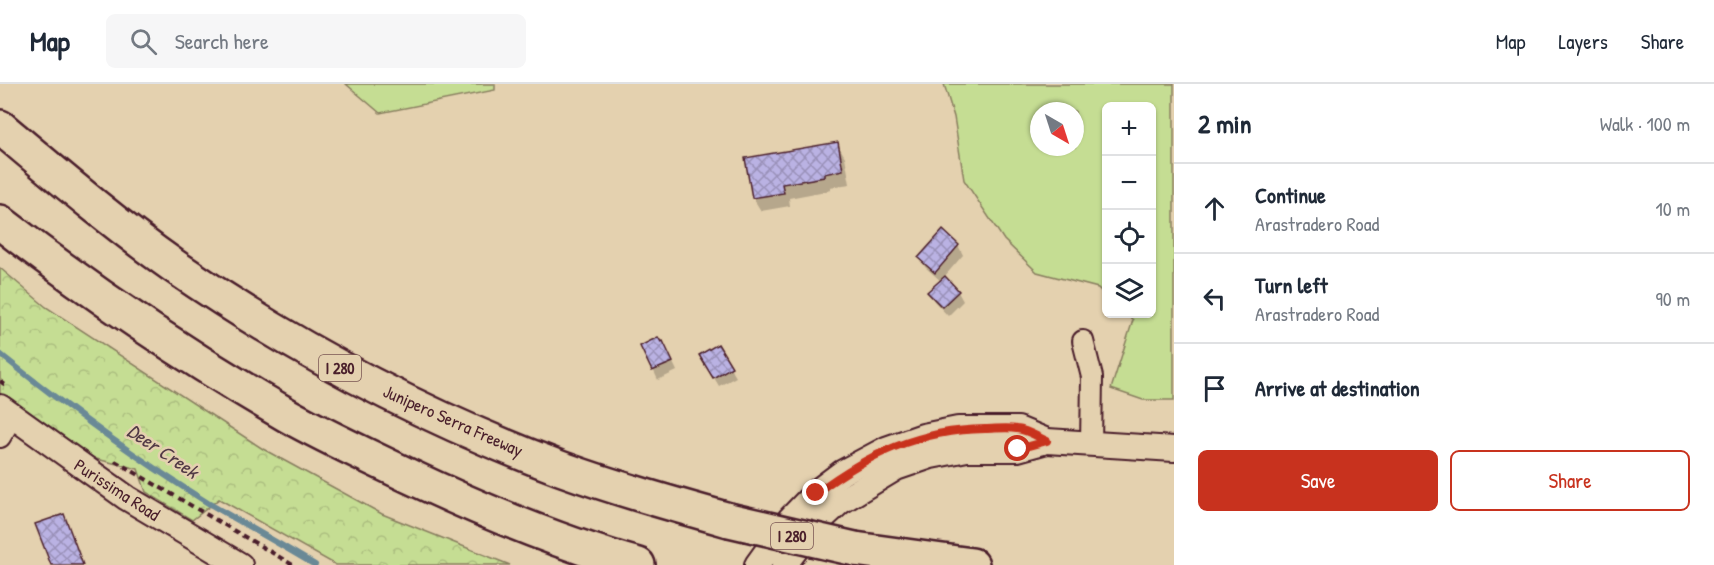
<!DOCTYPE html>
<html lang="en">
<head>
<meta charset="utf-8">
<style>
	body { margin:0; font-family:"Patrick Hand",sans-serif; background:#f6f6f7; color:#1f2937 }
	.controls { position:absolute; right:18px; top:18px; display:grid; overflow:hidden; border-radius:9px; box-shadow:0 2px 4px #0004 }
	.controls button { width:54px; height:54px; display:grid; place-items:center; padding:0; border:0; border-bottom:2px solid #e0e1e3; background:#fff; color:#1f2937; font:30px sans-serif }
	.compass { position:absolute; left:1030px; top:18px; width:54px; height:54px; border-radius:50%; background:#fff; box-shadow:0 2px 4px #0004; rotate:141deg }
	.stop { position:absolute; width:18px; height:18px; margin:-14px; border:4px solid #c8321e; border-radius:50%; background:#fff }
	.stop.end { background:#c8321e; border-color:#fff; box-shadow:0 2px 6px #0008 }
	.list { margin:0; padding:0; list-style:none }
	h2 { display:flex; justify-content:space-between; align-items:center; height:78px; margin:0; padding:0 24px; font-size:26px }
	h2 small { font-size:20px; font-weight:400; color:#747a83 }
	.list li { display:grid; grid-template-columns:39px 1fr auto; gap:18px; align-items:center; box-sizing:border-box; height:90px; padding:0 24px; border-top:2px solid #e0e1e3 }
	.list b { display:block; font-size:22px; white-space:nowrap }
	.list p { margin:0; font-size:20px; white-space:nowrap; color:#747a83 }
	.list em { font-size:20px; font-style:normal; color:#747a83 }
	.actions { display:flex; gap:12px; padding:18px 24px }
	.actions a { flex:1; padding:14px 0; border:2px solid #c8321e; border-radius:9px; text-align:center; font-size:21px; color:#c8321e }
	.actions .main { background:#c8321e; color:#fff }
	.icon { flex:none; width:33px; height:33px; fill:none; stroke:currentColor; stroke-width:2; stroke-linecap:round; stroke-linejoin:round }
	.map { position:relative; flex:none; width:1174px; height:481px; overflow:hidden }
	header { display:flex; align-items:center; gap:36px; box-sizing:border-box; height:84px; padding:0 30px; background:#fff; border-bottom:2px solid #e0e1e3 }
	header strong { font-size:28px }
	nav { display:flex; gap:33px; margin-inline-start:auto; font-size:21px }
	.search { width:420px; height:54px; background:#f6f6f7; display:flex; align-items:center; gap:15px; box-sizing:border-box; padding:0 21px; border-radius:9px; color:#747a83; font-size:22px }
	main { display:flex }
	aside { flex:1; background:#fff }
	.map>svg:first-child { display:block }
	.green { fill:#c5dd93; stroke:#887e5f; stroke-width:1.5; fill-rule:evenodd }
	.forest { fill:url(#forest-crowns); stroke:#887e5f; stroke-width:1.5 }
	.shadow { fill:#0003 }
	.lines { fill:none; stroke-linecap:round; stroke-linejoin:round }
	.stream { stroke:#6a8996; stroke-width:6 }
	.building { fill:url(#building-cross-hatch); stroke:#4a1f2b; stroke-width:1.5 }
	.minor-casing { stroke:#4a1f2b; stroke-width:24 }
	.tertiary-casing { stroke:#4a1f2b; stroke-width:28 }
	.motorway-casing { stroke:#4a1f2b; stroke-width:38 }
	.path { stroke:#4a1f2b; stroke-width:4; stroke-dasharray:6 4.5; stroke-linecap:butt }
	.minor { stroke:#e4d1af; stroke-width:20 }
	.tertiary { stroke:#e4d1af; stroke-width:24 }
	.motorway { stroke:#e4d1af; stroke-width:33 }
	.motorway-bridge-casing { stroke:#4a1f2b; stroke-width:38; stroke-linecap:butt }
	.motorway-bridge { stroke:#e4d1af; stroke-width:33 }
	.route { stroke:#c8321e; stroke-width:8 }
	.labels { text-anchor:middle; stroke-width:5; stroke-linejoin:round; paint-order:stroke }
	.shield { fill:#e4d1af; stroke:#785453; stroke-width:1.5 }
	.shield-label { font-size:16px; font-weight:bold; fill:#4a1f2b }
	.street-label { font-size:18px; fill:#4a1f2b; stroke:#e4d1af }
	.water-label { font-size:20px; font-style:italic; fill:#523a46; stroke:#e4d1af }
</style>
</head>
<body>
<header>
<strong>Map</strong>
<div class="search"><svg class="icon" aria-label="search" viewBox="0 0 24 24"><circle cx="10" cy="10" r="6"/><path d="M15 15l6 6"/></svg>Search here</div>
<nav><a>Map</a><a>Layers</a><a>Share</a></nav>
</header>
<main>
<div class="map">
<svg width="1174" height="481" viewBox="0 0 1174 481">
	<defs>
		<pattern id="forest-crowns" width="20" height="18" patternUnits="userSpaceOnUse" patternTransform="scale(1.5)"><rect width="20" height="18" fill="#c5dd93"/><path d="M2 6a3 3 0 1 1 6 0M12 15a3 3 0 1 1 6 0" fill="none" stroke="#abbd7f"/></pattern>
		<pattern id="building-cross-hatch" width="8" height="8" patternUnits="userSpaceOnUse" patternTransform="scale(1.5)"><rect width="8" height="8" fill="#bab2e3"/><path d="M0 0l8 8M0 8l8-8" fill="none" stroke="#9990b8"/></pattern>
	</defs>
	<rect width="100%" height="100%" fill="#e4d1af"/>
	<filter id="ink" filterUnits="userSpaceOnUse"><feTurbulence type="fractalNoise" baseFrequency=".0167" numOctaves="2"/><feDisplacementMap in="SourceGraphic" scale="12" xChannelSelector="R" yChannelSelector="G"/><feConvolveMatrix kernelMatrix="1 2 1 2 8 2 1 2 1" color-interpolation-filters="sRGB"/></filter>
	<g filter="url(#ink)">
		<g class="green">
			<polygon points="346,0 495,0 495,6 380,29"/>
			<path d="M 944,0 L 1174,0 L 1174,316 L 1143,316 L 1111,305 L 1133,236 L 1126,230 L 1152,230 L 1152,22 L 1106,22 L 1106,212 L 1098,204 L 1037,188 L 1004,156 L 964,96 L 954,33 ZM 1039,27 L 1075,27 L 1075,63 L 1039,63 Z"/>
		</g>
		<polygon class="forest" points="0,184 46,223 263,365 382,430 510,481 336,481 219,415 192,436 146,408 138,385 88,373 8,318 0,310"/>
		<g class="shadow">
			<polygon points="837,59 845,73 850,100 830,103 831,106 789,114 790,122 761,127 753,114 747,76"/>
			<polygon points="958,161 963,171 944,193 958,208 963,217 948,232 934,217 929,208 941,197 925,183 920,174"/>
			<polygon points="642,262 668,268 677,287 658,296"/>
			<polygon points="717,262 736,293 719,302 701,272"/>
		</g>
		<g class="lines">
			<path class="stream" d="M 0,270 C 66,323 136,374 208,419 C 244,440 280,460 315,481"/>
		</g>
		<g class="building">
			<polygon points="838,58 843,86 824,90 824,93 782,100 784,109 752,114 745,74"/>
			<polygon points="943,146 959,161 935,189 918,174"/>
			<polygon points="945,192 959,207 942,223 927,208"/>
			<polygon points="658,253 661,258 663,257 673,278 652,287 640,262"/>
			<polygon points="718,260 732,283 713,294 699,271"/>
			<polygon points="64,430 83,481 51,481 35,440"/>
		</g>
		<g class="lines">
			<defs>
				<g id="minor">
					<polyline points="1083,257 1092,293 1091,360"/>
					<polyline points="0,353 12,333"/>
				</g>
				<g id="tertiary">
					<polyline points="0,323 127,414 240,481"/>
					<polyline points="757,481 790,435 815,409 843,388 886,365 923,352 958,345 1018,345 1047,357 1174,365"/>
					<polyline points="784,481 814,442 840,418 896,384 931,372 967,365 1018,365 1047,357"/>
				</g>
				<g id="motorway">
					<path d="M 0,43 C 57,91 113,139 174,182 C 293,264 424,333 560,384 C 615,404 672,420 729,436"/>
					<path d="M 0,138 C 91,209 187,273 287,331 C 326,353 368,372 409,392 C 483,427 559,459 638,481"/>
					<polyline points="855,465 972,481"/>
				</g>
			</defs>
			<use href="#minor" class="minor-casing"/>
			<use href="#tertiary" class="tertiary-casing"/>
			<use href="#motorway" class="motorway-casing"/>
			<g class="path">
				<polyline points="0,297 8,303"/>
				<polyline points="115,377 293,481"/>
			</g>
			<use href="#minor" class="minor"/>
			<use href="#tertiary" class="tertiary"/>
			<use href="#motorway" class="motorway"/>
			<defs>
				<polyline id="motorway-bridge" points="729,436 855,465"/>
			</defs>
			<use href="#motorway-bridge" class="motorway-bridge-casing"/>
			<use href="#motorway-bridge" class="motorway-bridge"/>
		</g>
	</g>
	<g class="lines" filter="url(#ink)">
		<path class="route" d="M 816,409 C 868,370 919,346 985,345 C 995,345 1007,343 1017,345 C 1027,346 1038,353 1047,357 L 1018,365"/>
	</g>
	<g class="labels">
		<g class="shield">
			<rect x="319" y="271" width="42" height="26" rx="4.5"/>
			<rect x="771" y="439" width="42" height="26" rx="4.5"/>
		</g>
		<g class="shield-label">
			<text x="340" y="290">I 280</text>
			<text x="792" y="458">I 280</text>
		</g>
		<g class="street-label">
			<text transform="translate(453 337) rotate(24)" y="6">Junipero Serra Freeway</text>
			<text transform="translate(117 406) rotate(33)" y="6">Purissima Road</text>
		</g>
		<g class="water-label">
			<text transform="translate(163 367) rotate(34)" y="7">Deer Creek</text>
		</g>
	</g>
</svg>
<div class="controls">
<button>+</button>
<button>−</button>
<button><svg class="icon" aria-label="locate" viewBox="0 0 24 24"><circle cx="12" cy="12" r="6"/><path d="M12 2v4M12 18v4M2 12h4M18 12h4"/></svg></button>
<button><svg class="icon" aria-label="layers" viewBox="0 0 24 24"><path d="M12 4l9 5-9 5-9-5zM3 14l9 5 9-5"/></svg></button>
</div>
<svg class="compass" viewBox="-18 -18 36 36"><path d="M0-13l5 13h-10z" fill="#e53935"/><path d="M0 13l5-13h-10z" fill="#747a83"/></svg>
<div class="stop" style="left:1018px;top:365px"></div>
<div class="stop end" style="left:816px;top:409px"></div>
</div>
<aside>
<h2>2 min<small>Walk · 100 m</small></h2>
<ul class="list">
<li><svg class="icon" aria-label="ahead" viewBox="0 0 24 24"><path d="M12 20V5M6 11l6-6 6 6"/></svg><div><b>Continue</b><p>Arastradero Road</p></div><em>10 m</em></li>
<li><svg class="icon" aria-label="left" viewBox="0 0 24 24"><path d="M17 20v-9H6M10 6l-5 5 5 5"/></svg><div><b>Turn left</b><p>Arastradero Road</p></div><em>90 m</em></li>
<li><svg class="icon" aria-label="arrive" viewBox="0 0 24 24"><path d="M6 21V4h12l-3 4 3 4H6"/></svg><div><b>Arrive at destination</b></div></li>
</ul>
<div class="actions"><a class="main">Save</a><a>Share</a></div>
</aside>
</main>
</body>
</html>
